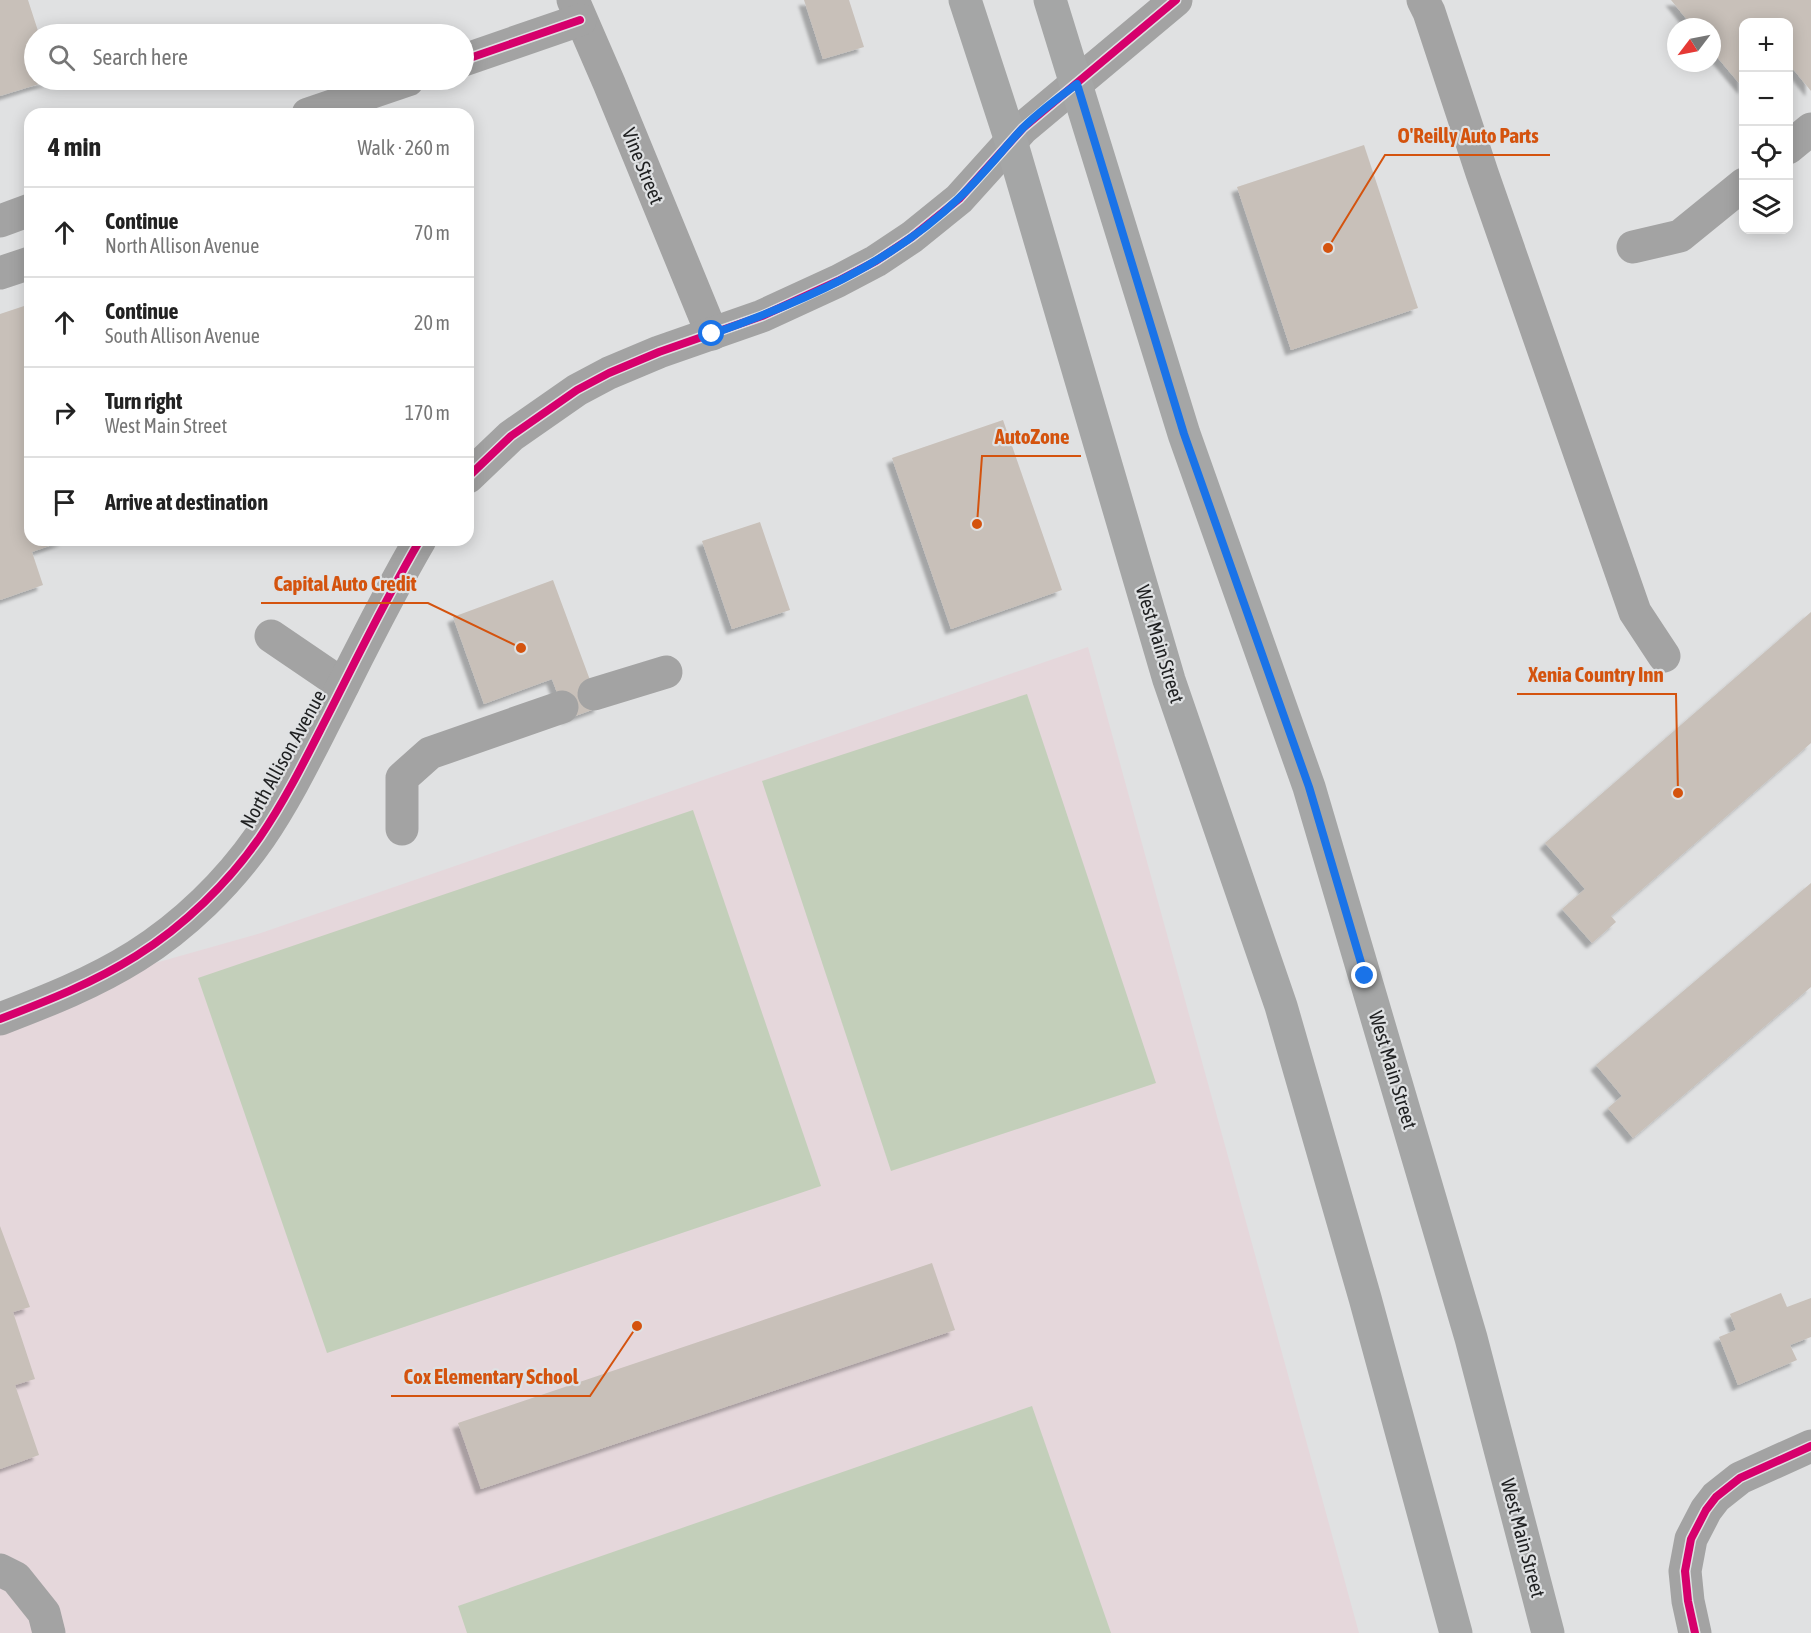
<!DOCTYPE html>
<html lang="en">
<head>
<meta charset="utf-8">
<style>
	body { margin:0; font-family:"Asap Condensed",sans-serif; background:#f2f2f2; color:#222 }
	.controls { position:absolute; right:18px; top:18px; display:grid; overflow:hidden; border-radius:12px; box-shadow:0 3px 15px #0003 }
	.controls button { width:54px; height:54px; display:grid; place-items:center; padding:0; border:0; border-bottom:2px solid #e0e0e0; background:#fff; color:#222; font:30px sans-serif }
	.compass { position:absolute; left:1667px; top:18px; width:54px; height:54px; border-radius:50%; background:#fff; box-shadow:0 3px 15px #0003; rotate:238deg }
	.stop { position:absolute; width:18px; height:18px; margin:-14px; border:4px solid #1a73e8; border-radius:50%; background:#fff }
	.stop.end { background:#1a73e8; border-color:#fff; box-shadow:0 2px 6px #0008 }
	.list { margin:0; padding:0; list-style:none }
	h2 { display:flex; justify-content:space-between; align-items:center; height:78px; margin:0; padding:0 24px; font-size:26px }
	h2 small { font-size:20px; font-weight:400; color:#767676 }
	.list li { display:grid; grid-template-columns:39px 1fr auto; gap:18px; align-items:center; box-sizing:border-box; height:90px; padding:0 24px; border-top:2px solid #e0e0e0 }
	.list b { display:block; font-size:22px; white-space:nowrap }
	.list p { margin:0; font-size:20px; white-space:nowrap; color:#767676 }
	.list em { font-size:20px; font-style:normal; color:#767676 }
	.icon { flex:none; width:33px; height:33px; fill:none; stroke:currentColor; stroke-width:2; stroke-linecap:round; stroke-linejoin:round }
	.map { position:relative; flex:none; width:1811px; height:1633px; overflow:hidden }
	.search { position:absolute; background:#fff; box-shadow:0 3px 15px #0003; left:24px; top:24px; width:450px; height:66px; display:flex; align-items:center; gap:15px; box-sizing:border-box; padding:0 21px; border-radius:33px; color:#767676; font-size:22px }
	.panel { position:absolute; background:#fff; box-shadow:0 3px 15px #0003; left:24px; top:108px; width:450px; height:438px; border-radius:18px }
	.map>svg:first-child { display:block }
	.education { fill:#e5d7db }
	.green { fill:#c3cfba }
	.building { fill:#c8c0b9; filter:url(#shadow) }
	.lines { fill:none; stroke-linecap:round; stroke-linejoin:round }
	.minor { stroke:#a3a3a3; stroke-width:33 }
	.major { stroke:#a5a6a6; stroke-width:33 }
	.cycleway-casing { stroke:#dfe1e3; stroke-width:11 }
	.cycleway { stroke:#d6006c; stroke-width:8 }
	.route { stroke:#1a73e8; stroke-width:8 }
	.labels { text-anchor:middle; stroke-width:4.5; stroke-linejoin:round; paint-order:stroke }
	.street-label { font-size:20px; fill:#1f2021; stroke:#dfe1e3 }
	.leader { fill:none; stroke:#d4530e; stroke-width:2 }
	.callout-dot { fill:#d4530e; stroke:#dfe1e3; stroke-width:2 }
	.callout-label { font-size:21px; text-anchor:middle; font-weight:bold; fill:#d4530e; stroke:#dfe1e3; stroke-width:4.5; stroke-linejoin:round; paint-order:stroke }
</style>
</head>
<body>
<div class="map">
<svg width="1811" height="1633" viewBox="0 0 1811 1633">
	<defs>
		<filter id="shadow"><feDropShadow dx="-5.5" dy="5.5" stdDeviation="1.5" flood-color="#0004"/></filter>
	</defs>
	<rect width="100%" height="100%" fill="#e0e1e2"/>
	<polygon class="education" points="1088,647 1359,1633 0,1633 0,1019 95,980 261,933"/>
	<g class="green">
		<polygon points="1027,694 1156,1083 891,1171 762,781"/>
		<polygon points="693,810 821,1186 327,1353 198,978"/>
		<polygon points="1032,1406 1111,1633 467,1633 458,1606"/>
	</g>
	<g class="building">
		<polygon points="0,0 28,0 39,34 34,34 34,80 52,80 0,96"/>
		<polygon points="804,0 849,0 864,47 823,59"/>
		<polygon points="1671,0 1811,0 1811,91 1793,69 1788,73 1788,22 1744,22 1744,89 1712,51 1712,27 1693,27"/>
		<polygon points="1364,145 1418,308 1291,350 1237,187"/>
		<polygon points="30,304 30,540 66,540 32,552 43,585 0,600 0,314"/>
		<polygon points="1003,420 1062,590 951,629 892,458"/>
		<polygon points="760,522 790,610 732,629 702,541"/>
		<polygon points="553,580 600,707 567,719 552,679 484,704 453,617"/>
		<polygon points="1811,612 1811,743 1611,916 1616,922 1592,943 1562,909 1585,889 1545,843"/>
		<polygon points="1811,883 1811,987 1633,1138 1608,1108 1622,1096 1596,1065"/>
		<polygon points="0,1226 30,1307 13,1312 35,1379 15,1385 39,1455 0,1469"/>
		<polygon points="932,1263 955,1330 481,1489 458,1423"/>
		<polygon points="1781,1293 1787,1307 1811,1298 1811,1337 1790,1345 1797,1360 1738,1385 1719,1337 1736,1330 1730,1314"/>
	</g>
	<g class="lines">
		<g class="minor">
			<polyline points="573,0 609,83 712,334"/>
			<polyline points="1423,0 1429,12 1482,173 1635,612 1664,656"/>
			<polyline points="464,60 580,20"/>
			<polyline points="308,114 408,80"/>
			<polyline points="1788,148 1811,129"/>
			<polyline points="0,221 30,210"/>
			<polyline points="1633,247 1680,236 1744,184"/>
			<polyline points="0,273 30,263"/>
			<polyline points="468,477 511,436 577,390 609,373 659,352 762,316 838,281 876,261 912,237 959,199 1023,128 1176,0"/>
			<polyline points="271,636 343,685"/>
			<polyline points="594,694 666,672"/>
			<polyline points="402,829 402,778 430,753 562,707"/>
			<path d="M 0,1019 C 47,1001 93,983 136,956 C 184,926 228,883 260,837 C 286,799 306,758 327,717 C 357,658 386,598 420,540"/>
			<polyline points="0,1570 16,1578 44,1613 49,1633"/>
			<polyline points="1695,1633 1688,1601 1685,1571 1691,1539 1706,1510 1716,1497 1740,1478 1811,1446"/>
		</g>
		<g class="major">
			<polyline points="965,0 1011,141 1169,680 1281,1006 1365,1298 1456,1633"/>
			<polyline points="1050,0 1184,434 1309,787 1471,1338 1548,1633"/>
		</g>
		<defs>
			<g id="cycleway">
				<polyline points="464,60 580,20"/>
				<polyline points="468,477 511,436 577,390 609,373 659,352 762,316 838,281 876,261 912,237 959,199 1023,128 1176,0"/>
				<path d="M 0,1019 C 47,1001 93,983 136,956 C 184,926 228,883 260,837 C 286,799 306,758 327,717 C 357,658 386,598 420,540"/>
				<polyline points="1695,1633 1688,1601 1685,1571 1691,1539 1706,1510 1716,1497 1740,1478 1811,1446"/>
			</g>
		</defs>
		<use href="#cycleway" class="cycleway-casing"/>
		<use href="#cycleway" class="cycleway"/>
	</g>
	<g class="lines">
		<path class="route" d="M 712,334 C 799,303 891,264 959,198 C 981,177 1000,153 1021,130 C 1037,113 1058,98 1077,84 L 1184,434 L 1309,787 L 1365,976"/>
	</g>
	<g class="labels">
		<g class="street-label">
			<text transform="translate(643 166) rotate(68)" y="7">Vine Street</text>
			<text transform="translate(1160 644) rotate(73)" y="7">West Main Street</text>
			<text transform="translate(283 759) rotate(-61)" y="7">North Allison Avenue</text>
			<text transform="translate(1393 1070) rotate(73)" y="7">West Main Street</text>
			<text transform="translate(1523 1538) rotate(75)" y="7">West Main Street</text>
		</g>
	</g>
	<path class="leader" d="M1328 248L1385 155H1550M977 524L982 456H1081M521 648L428 603H261M1678 793L1676 694H1517M637 1326L590 1396H391"/>
	<g class="callout-dot">
		<circle cx="1328" cy="248" r="6"/>
		<circle cx="977" cy="524" r="6"/>
		<circle cx="521" cy="648" r="6"/>
		<circle cx="1678" cy="793" r="6"/>
		<circle cx="637" cy="1326" r="6"/>
	</g>
	<g class="callout-label">
		<text x="1468" y="143">O'Reilly Auto Parts</text>
		<text x="1032" y="444">AutoZone</text>
		<text x="345" y="591">Capital Auto Credit</text>
		<text x="1596" y="682">Xenia Country Inn</text>
		<text x="491" y="1384">Cox Elementary School</text>
	</g>
</svg>
<div class="controls">
<button>+</button>
<button>−</button>
<button><svg class="icon" aria-label="locate" viewBox="0 0 24 24"><circle cx="12" cy="12" r="6"/><path d="M12 2v4M12 18v4M2 12h4M18 12h4"/></svg></button>
<button><svg class="icon" aria-label="layers" viewBox="0 0 24 24"><path d="M12 4l9 5-9 5-9-5zM3 14l9 5 9-5"/></svg></button>
</div>
<svg class="compass" viewBox="-18 -18 36 36"><path d="M0-13l5 13h-10z" fill="#e53935"/><path d="M0 13l5-13h-10z" fill="#767676"/></svg>
<div class="stop" style="left:712px;top:334px"></div>
<div class="stop end" style="left:1365px;top:976px"></div>
<div class="search"><svg class="icon" aria-label="search" viewBox="0 0 24 24"><circle cx="10" cy="10" r="6"/><path d="M15 15l6 6"/></svg>Search here</div>
<section class="panel">
<h2>4 min<small>Walk · 260 m</small></h2>
<ul class="list">
<li><svg class="icon" aria-label="ahead" viewBox="0 0 24 24"><path d="M12 20V5M6 11l6-6 6 6"/></svg><div><b>Continue</b><p>North Allison Avenue</p></div><em>70 m</em></li>
<li><svg class="icon" aria-label="ahead" viewBox="0 0 24 24"><path d="M12 20V5M6 11l6-6 6 6"/></svg><div><b>Continue</b><p>South Allison Avenue</p></div><em>20 m</em></li>
<li><svg class="icon" aria-label="right" viewBox="0 0 24 24"><path d="M7 20v-9h11M14 6l5 5-5 5"/></svg><div><b>Turn right</b><p>West Main Street</p></div><em>170 m</em></li>
<li><svg class="icon" aria-label="arrive" viewBox="0 0 24 24"><path d="M6 21V4h12l-3 4 3 4H6"/></svg><div><b>Arrive at destination</b></div></li>
</ul>
</section>
</div>
</body>
</html>
